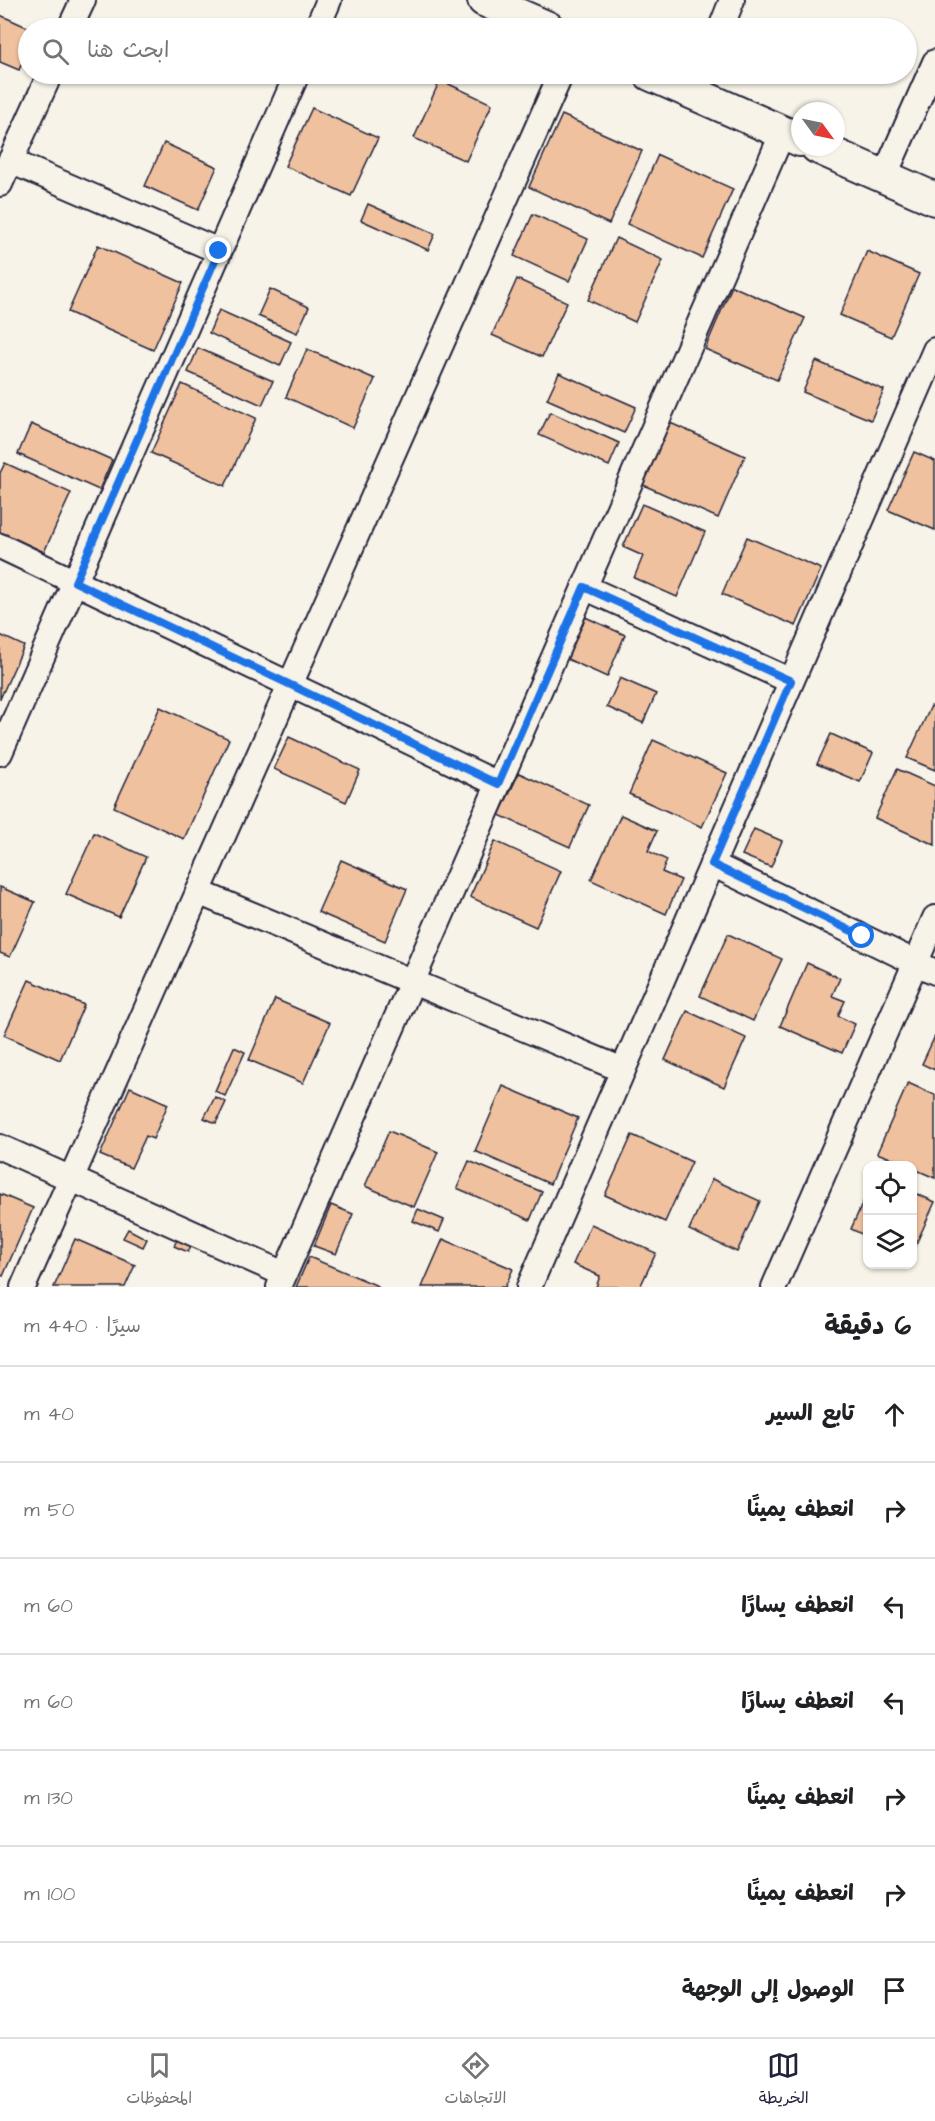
<!DOCTYPE html>
<html lang="ar">
<head>
<meta charset="utf-8">
<style>
	body { margin:0; font-family:"Architects Daughter","Playpen Sans Arabic",sans-serif; background:#f6f6f6; color:#202124; direction:rtl }
	.controls { position:absolute; right:18px; bottom:18px; display:grid; overflow:hidden; border-radius:12px; box-shadow:0 2px 4px #0004 }
	.controls button { width:54px; height:54px; display:grid; place-items:center; padding:0; border:0; border-bottom:2px solid #e0e0e0; background:#fff; color:#202124; font:30px sans-serif }
	.compass { position:absolute; left:791px; top:102px; width:54px; height:54px; border-radius:50%; background:#fff; box-shadow:0 2px 4px #0004; rotate:123deg }
	.stop { position:absolute; width:18px; height:18px; margin:-14px; border:4px solid #1a73e8; border-radius:50%; background:#fff }
	.stop.end { background:#1a73e8; border-color:#fff; box-shadow:0 2px 6px #0008 }
	.list { margin:0; padding:0; list-style:none }
	h2 { display:flex; justify-content:space-between; align-items:center; height:78px; margin:0; padding:0 24px; font-size:26px }
	h2 small { font-size:20px; font-weight:400; color:#757577 }
	.list li { display:grid; grid-template-columns:39px 1fr auto; gap:18px; align-items:center; box-sizing:border-box; height:96px; padding:0 24px; border-top:2px solid #e0e0e0 }
	.list b { display:block; font-size:22px; white-space:nowrap }
	.list em { font-size:20px; font-style:normal; color:#757577 }
	.icon { flex:none; width:33px; height:33px; fill:none; stroke:currentColor; stroke-width:2; stroke-linecap:round; stroke-linejoin:round }
	.map { position:relative; flex:none; width:935px; height:1287px; overflow:hidden; direction:ltr }
	.search { position:absolute; background:#fff; box-shadow:0 2px 4px #0004; left:18px; right:18px; top:18px; height:66px; display:flex; align-items:center; gap:15px; box-sizing:border-box; padding:0 21px; border-radius:33px; color:#757577; font-size:22px }
	.sheet { height:750px; background:#fff }
	nav { display:flex; justify-content:space-around; align-items:center; box-sizing:border-box; height:84px; border-top:2px solid #e0e0e0; background:#fff; font-size:16px; color:#757577 }
	nav a { display:grid; justify-items:center; gap:3px }
	nav .on { color:#22223b }
	.map>svg:first-child { display:block }
	.building { fill:#efc19f; stroke:#22223b; stroke-width:1.5 }
	.lines { fill:none; stroke-linecap:round; stroke-linejoin:round }
	.minor-casing { stroke:#22223b; stroke-width:28 }
	.tertiary-casing { stroke:#22223b; stroke-width:36 }
	.minor { stroke:#f7f3e8; stroke-width:24 }
	.tertiary { stroke:#f7f3e8; stroke-width:32 }
	.route { stroke:#1a73e8; stroke-width:8 }
</style>
</head>
<body>
<div class="map">
<svg width="935" height="1287" viewBox="0 0 935 1287">
	<rect width="100%" height="100%" fill="#f7f3e8"/>
	<filter id="ink" filterUnits="userSpaceOnUse"><feTurbulence type="fractalNoise" baseFrequency=".0167" numOctaves="2"/><feDisplacementMap in="SourceGraphic" scale="12" xChannelSelector="R" yChannelSelector="G"/><feConvolveMatrix kernelMatrix="1 2 1 2 8 2 1 2 1" color-interpolation-filters="sRGB"/></filter>
	<g filter="url(#ink)">
		<g class="building">
			<polygon points="0,15 29,28 28,49 19,70 0,62"/>
			<polygon points="440,80 492,104 466,161 414,138"/>
			<polygon points="312,108 378,138 351,196 285,166"/>
			<polygon points="562,115 642,151 609,224 529,187"/>
			<polygon points="164,143 217,167 198,210 145,186"/>
			<polygon points="658,155 733,189 702,258 627,224"/>
			<polygon points="368,204 435,234 428,250 361,220"/>
			<polygon points="533,214 588,239 569,281 514,256"/>
			<polygon points="616,238 663,260 635,322 588,300"/>
			<polygon points="98,245 183,283 153,350 68,312"/>
			<polygon points="867,251 919,274 891,337 840,315"/>
			<polygon points="517,279 567,302 542,357 492,335"/>
			<polygon points="732,286 805,318 777,380 705,349"/>
			<polygon points="270,289 309,307 297,333 258,316"/>
			<polygon points="219,310 291,342 280,366 209,333"/>
			<polygon points="198,348 273,381 262,405 188,372"/>
			<polygon points="307,349 375,379 353,428 286,397"/>
			<polygon points="816,361 884,390 871,420 803,392"/>
			<polygon points="559,373 636,407 624,433 547,399"/>
			<polygon points="182,384 256,418 225,486 151,453"/>
			<polygon points="550,412 619,443 609,466 539,435"/>
			<polygon points="668,422 745,456 718,518 641,484"/>
			<polygon points="31,424 112,460 99,490 18,454"/>
			<polygon points="914,452 935,461 935,530 888,510"/>
			<polygon points="5,463 71,493 44,552 0,532 0,473"/>
			<polygon points="642,504 705,532 677,597 634,578 643,556 623,547"/>
			<polygon points="747,537 821,569 796,626 722,594"/>
			<polygon points="583,616 625,635 607,677 565,658"/>
			<polygon points="0,635 24,646 0,699"/>
			<polygon points="620,678 656,694 643,723 607,707"/>
			<polygon points="931,706 935,708 935,770 907,758"/>
			<polygon points="160,707 229,739 184,839 114,807"/>
			<polygon points="831,734 873,753 860,782 817,764"/>
			<polygon points="289,737 360,770 346,802 274,769"/>
			<polygon points="653,740 727,773 702,827 629,794"/>
			<polygon points="897,769 935,786 935,845 875,818"/>
			<polygon points="519,773 589,805 570,847 499,815"/>
			<polygon points="621,815 657,831 648,851 667,860 662,872 681,880 666,914 591,880"/>
			<polygon points="754,829 782,841 771,867 742,855"/>
			<polygon points="94,833 146,857 119,917 66,894"/>
			<polygon points="495,841 561,871 536,927 470,897"/>
			<polygon points="341,860 407,889 385,941 318,912"/>
			<polygon points="0,887 35,902 10,957 0,953"/>
			<polygon points="728,934 782,959 753,1021 700,996"/>
			<polygon points="807,963 840,978 832,996 845,1001 838,1016 855,1024 842,1053 780,1026"/>
			<polygon points="29,980 84,1005 60,1060 4,1035"/>
			<polygon points="275,999 330,1023 303,1083 249,1060"/>
			<polygon points="687,1011 746,1038 724,1087 665,1060"/>
			<polygon points="935,1036 935,1070 922,1064"/>
			<polygon points="234,1047 245,1052 225,1096 215,1091"/>
			<polygon points="908,1083 935,1095 935,1178 912,1168 912,1166 877,1153"/>
			<polygon points="503,1086 578,1118 550,1184 475,1151"/>
			<polygon points="130,1087 168,1104 153,1139 146,1136 131,1168 100,1155"/>
			<polygon points="215,1097 226,1102 216,1123 204,1118"/>
			<polygon points="389,1131 438,1152 414,1207 365,1186"/>
			<polygon points="632,1135 692,1162 665,1222 605,1195"/>
			<polygon points="469,1161 542,1192 530,1220 457,1188"/>
			<polygon points="712,1179 760,1201 737,1252 689,1230"/>
			<polygon points="868,1191 868,1237 851,1229"/>
			<polygon points="912,1192 935,1202 912,1253"/>
			<polygon points="0,1194 33,1208 3,1276 0,1275"/>
			<polygon points="331,1205 353,1214 336,1254 314,1246"/>
			<polygon points="418,1209 444,1220 439,1232 413,1221"/>
			<polygon points="591,1224 656,1253 640,1287 596,1287 600,1276 573,1264"/>
			<polygon points="128,1229 147,1239 143,1247 123,1238"/>
			<polygon points="179,1236 193,1242 188,1252 174,1246"/>
			<polygon points="75,1239 135,1265 125,1287 54,1287"/>
			<polygon points="443,1239 513,1269 505,1287 422,1287"/>
			<polygon points="309,1257 378,1286 378,1287 296,1287"/>
		</g>
		<g class="lines">
			<defs>
				<g id="minor">
					<polyline points="70,28 83,0"/>
					<polyline points="317,28 329,0"/>
					<polyline points="721,28 732,0"/>
					<polyline points="695,93 703,74"/>
					<polyline points="10,161 219,251"/>
					<polyline points="884,177 935,62"/>
					<polyline points="0,184 50,74"/>
					<polyline points="0,546 498,784"/>
					<polyline points="584,587 791,681"/>
					<polyline points="0,753 297,74"/>
					<polyline points="712,864 935,972"/>
					<polyline points="198,892 623,1070"/>
					<polyline points="0,1147 284,1274"/>
					<polyline points="23,1287 561,74"/>
					<polyline points="279,1287 783,132"/>
					<polyline points="529,1287 935,350"/>
					<polyline points="774,1287 935,918"/>
				</g>
				<g id="tertiary">
					<polyline points="484,0 548,28"/>
					<polyline points="650,74 800,140"/>
					<polyline points="817,147 935,199"/>
				</g>
			</defs>
			<use href="#minor" class="minor-casing"/>
			<use href="#tertiary" class="tertiary-casing"/>
			<use href="#minor" class="minor"/>
			<use href="#tertiary" class="tertiary"/>
		</g>
	</g>
	<g class="lines" filter="url(#ink)">
		<polyline class="route" points="219,251 75,582 498,784 584,587 791,681 712,864 862,936"/>
	</g>
</svg>
<div class="controls">
<button><svg class="icon" aria-label="locate" viewBox="0 0 24 24"><circle cx="12" cy="12" r="6"/><path d="M12 2v4M12 18v4M2 12h4M18 12h4"/></svg></button>
<button><svg class="icon" aria-label="layers" viewBox="0 0 24 24"><path d="M12 4l9 5-9 5-9-5zM3 14l9 5 9-5"/></svg></button>
</div>
<svg class="compass" viewBox="-18 -18 36 36"><path d="M0-13l5 13h-10z" fill="#e53935"/><path d="M0 13l5-13h-10z" fill="#757577"/></svg>
<div class="stop" style="left:862px;top:936px"></div>
<div class="stop end" style="left:219px;top:251px"></div>
<div class="search"><svg class="icon" aria-label="search" viewBox="0 0 24 24"><circle cx="10" cy="10" r="6"/><path d="M15 15l6 6"/></svg>ابحث هنا</div>
</div>
<section class="sheet">
<h2>6 دقيقة<small>سيرًا · 440 m</small></h2>
<ul class="list">
<li><svg class="icon" aria-label="ahead" viewBox="0 0 24 24"><path d="M12 20V5M6 11l6-6 6 6"/></svg><div><b>تابع السير</b></div><em>40 m</em></li>
<li><svg class="icon" aria-label="right" viewBox="0 0 24 24"><path d="M7 20v-9h11M14 6l5 5-5 5"/></svg><div><b>انعطف يمينًا</b></div><em>50 m</em></li>
<li><svg class="icon" aria-label="left" viewBox="0 0 24 24"><path d="M17 20v-9H6M10 6l-5 5 5 5"/></svg><div><b>انعطف يسارًا</b></div><em>60 m</em></li>
<li><svg class="icon" aria-label="left" viewBox="0 0 24 24"><path d="M17 20v-9H6M10 6l-5 5 5 5"/></svg><div><b>انعطف يسارًا</b></div><em>60 m</em></li>
<li><svg class="icon" aria-label="right" viewBox="0 0 24 24"><path d="M7 20v-9h11M14 6l5 5-5 5"/></svg><div><b>انعطف يمينًا</b></div><em>130 m</em></li>
<li><svg class="icon" aria-label="right" viewBox="0 0 24 24"><path d="M7 20v-9h11M14 6l5 5-5 5"/></svg><div><b>انعطف يمينًا</b></div><em>100 m</em></li>
<li><svg class="icon" aria-label="arrive" viewBox="0 0 24 24"><path d="M6 21V4h12l-3 4 3 4H6"/></svg><div><b>الوصول إلى الوجهة</b></div></li>
</ul>
</section>
<nav>
<a class="on"><svg class="icon" aria-label="map" viewBox="0 0 24 24"><path d="M3 6l6-2 6 2 6-2v14l-6 2-6-2-6 2zM9 4v14M15 6v14"/></svg>الخريطة</a>
<a><svg class="icon" aria-label="directions" viewBox="0 0 24 24"><path d="M12 3l9 9-9 9-9-9zM9 14v-3h6M13 9l2 2-2 2"/></svg>الاتجاهات</a>
<a><svg class="icon" aria-label="saved" viewBox="0 0 24 24"><path d="M7 4h10v16l-5-4-5 4z"/></svg>المحفوظات</a>
</nav>
</body>
</html>
